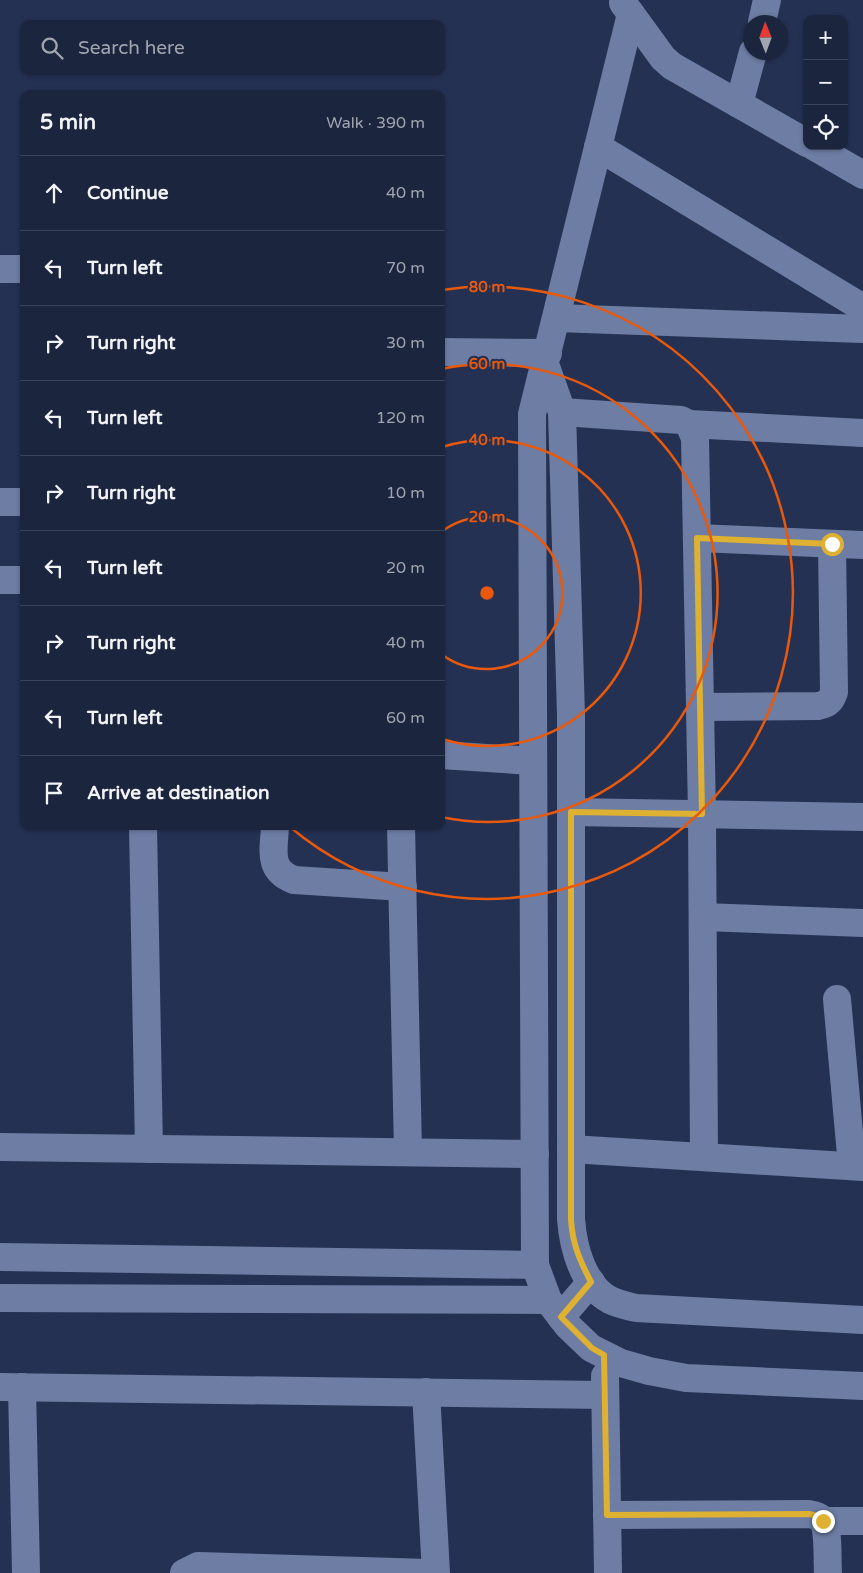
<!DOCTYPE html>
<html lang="en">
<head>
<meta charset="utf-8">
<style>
	body { margin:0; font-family:"Varela Round",sans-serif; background:#293149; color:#f1f3f6 }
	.controls { position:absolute; right:15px; top:15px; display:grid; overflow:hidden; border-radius:10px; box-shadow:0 1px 4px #0004 }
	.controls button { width:45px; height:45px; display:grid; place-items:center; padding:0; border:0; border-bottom:1px solid #3a4258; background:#1c253e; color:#f1f3f6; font:25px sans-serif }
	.compass { position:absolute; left:743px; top:15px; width:45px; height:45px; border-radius:50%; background:#1c253e; box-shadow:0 1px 4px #0004; rotate:359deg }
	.stop { position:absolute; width:15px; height:15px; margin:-11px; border:4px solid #deb133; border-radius:50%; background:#fff }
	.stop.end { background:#deb133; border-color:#fff; box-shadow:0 1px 5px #0008 }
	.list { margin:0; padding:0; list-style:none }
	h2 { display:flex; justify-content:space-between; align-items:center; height:65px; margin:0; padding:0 20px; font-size:21px }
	h2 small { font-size:16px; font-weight:400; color:#a0a5b0 }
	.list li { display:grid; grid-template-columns:32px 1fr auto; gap:15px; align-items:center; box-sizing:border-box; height:75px; padding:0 20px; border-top:1px solid #3a4258 }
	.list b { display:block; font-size:19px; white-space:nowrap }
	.list em { font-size:16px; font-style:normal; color:#a0a5b0 }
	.icon { flex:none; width:28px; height:28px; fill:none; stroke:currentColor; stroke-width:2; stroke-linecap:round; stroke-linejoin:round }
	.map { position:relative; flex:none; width:863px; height:1573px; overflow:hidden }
	.search { position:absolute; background:#1c253e; box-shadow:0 1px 4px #0004; left:20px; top:20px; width:425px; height:55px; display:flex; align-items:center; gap:12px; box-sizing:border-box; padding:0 18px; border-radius:10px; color:#a0a5b0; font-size:19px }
	.panel { position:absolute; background:#1c253e; box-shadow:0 1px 4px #0004; left:20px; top:90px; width:425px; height:740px; border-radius:10px }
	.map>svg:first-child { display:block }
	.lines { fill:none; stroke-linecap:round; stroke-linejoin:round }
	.minor { stroke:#6d7da3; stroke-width:28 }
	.route { stroke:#deb133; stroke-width:6 }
	.ring { fill:none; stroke:#e8590c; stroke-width:2.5 }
	.centre { fill:#e8590c; stroke:#253153; stroke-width:2.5 }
	.ring-label { font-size:15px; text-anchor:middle; font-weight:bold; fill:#e8590c; stroke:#253153; stroke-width:4; stroke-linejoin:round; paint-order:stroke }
</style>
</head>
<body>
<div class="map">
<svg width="863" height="1573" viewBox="0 0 863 1573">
	<rect width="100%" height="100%" fill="#253153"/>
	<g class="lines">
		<g class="minor">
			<polyline points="623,3 663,58 672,66 807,143"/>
			<polyline points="631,14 532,414 535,1265 548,1300 568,1326 591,1348 621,1363 649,1371 686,1378 863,1386"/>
			<polyline points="762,22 767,0"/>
			<polyline points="739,104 753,52"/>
			<polyline points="813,146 863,175"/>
			<polyline points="598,147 863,308"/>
			<polyline points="0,269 24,269"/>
			<polyline points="557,318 863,329"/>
			<polyline points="441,352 548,353"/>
			<path d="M 545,364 L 562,412 L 571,715 L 571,1219 C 573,1247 583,1286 610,1300 C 618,1304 628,1306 636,1308 L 863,1320"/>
			<polyline points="562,412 681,420 689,424 695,438 702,815 704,1157"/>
			<polyline points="689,424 863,433"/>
			<polyline points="0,502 24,502"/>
			<polyline points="697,538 863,545"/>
			<polyline points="0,580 24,580"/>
			<path d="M 700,707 L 818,706 C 828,704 831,701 834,692 L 832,544"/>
			<polyline points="441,755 533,761"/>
			<polyline points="571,812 863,817"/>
			<polyline points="143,826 149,1149"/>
			<path d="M 275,826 C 274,850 267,870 294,880 L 403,887"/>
			<polyline points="401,826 408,1152"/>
			<polyline points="703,917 863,923"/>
			<polyline points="837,999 852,1166"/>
			<polyline points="0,1147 535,1154"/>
			<polyline points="571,1149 863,1167"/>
			<polyline points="0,1257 535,1265"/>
			<polyline points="0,1298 548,1300"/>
			<polyline points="561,1317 591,1282"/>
			<polyline points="605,1376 608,1573"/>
			<polyline points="0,1387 605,1395"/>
			<polyline points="22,1387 26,1573"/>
			<polyline points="426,1392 436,1573"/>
			<path d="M 607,1515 L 809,1514 C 814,1515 820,1516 823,1521 C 829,1531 827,1561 828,1573"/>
			<polyline points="823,1521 863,1521"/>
			<polyline points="184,1573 198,1566 428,1573"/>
		</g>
	</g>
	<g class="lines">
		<path class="route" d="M 823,1521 L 818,1516 L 809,1514 L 607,1515 L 604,1355 L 592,1348 L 561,1317 L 591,1282 C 580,1261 572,1243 571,1219 L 571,812 L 702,814 L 697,538 L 832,544"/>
	</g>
	<g class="ring">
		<path d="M441 532A76 76 0 1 1 441 654"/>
		<path d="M442 447A153 153 0 1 1 442 739"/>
		<path d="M441 369A229 229 0 1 1 441 817"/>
		<path d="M442 290A306 306 0 1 1 290 827"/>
	</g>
	<circle cx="487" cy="593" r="8" class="centre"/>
	<g class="ring-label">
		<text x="487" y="292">80 m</text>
		<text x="487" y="369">60 m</text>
		<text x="487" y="445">40 m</text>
		<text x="487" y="522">20 m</text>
	</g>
</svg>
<div class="controls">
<button>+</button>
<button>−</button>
<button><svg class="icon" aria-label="locate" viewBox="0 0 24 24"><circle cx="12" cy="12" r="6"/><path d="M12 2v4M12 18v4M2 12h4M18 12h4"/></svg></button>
</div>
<svg class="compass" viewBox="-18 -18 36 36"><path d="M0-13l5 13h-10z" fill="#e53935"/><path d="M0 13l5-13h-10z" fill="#a0a5b0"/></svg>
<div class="stop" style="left:832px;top:544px"></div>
<div class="stop end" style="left:823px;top:1521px"></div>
<div class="search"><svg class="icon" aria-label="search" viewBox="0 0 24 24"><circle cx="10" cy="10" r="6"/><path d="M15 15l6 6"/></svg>Search here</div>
<section class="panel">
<h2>5 min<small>Walk · 390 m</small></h2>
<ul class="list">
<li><svg class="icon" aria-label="ahead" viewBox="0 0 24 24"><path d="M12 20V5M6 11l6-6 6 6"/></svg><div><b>Continue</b></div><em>40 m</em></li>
<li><svg class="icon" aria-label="left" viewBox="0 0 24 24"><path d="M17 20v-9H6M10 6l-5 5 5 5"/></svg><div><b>Turn left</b></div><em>70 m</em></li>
<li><svg class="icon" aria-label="right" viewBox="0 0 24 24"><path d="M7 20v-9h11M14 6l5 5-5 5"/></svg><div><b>Turn right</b></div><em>30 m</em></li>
<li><svg class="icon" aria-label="left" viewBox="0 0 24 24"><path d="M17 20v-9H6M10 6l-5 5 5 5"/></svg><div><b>Turn left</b></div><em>120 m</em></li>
<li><svg class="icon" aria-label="right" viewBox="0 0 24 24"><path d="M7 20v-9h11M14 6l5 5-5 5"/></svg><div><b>Turn right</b></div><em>10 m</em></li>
<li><svg class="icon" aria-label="left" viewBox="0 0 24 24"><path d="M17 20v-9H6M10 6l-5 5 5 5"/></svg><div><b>Turn left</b></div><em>20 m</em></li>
<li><svg class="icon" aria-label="right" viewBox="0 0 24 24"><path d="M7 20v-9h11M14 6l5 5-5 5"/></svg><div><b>Turn right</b></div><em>40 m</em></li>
<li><svg class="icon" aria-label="left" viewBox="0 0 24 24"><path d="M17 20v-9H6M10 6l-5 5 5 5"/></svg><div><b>Turn left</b></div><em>60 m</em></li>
<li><svg class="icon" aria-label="arrive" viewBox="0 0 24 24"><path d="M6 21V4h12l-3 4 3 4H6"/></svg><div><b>Arrive at destination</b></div></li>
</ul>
</section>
</div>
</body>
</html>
